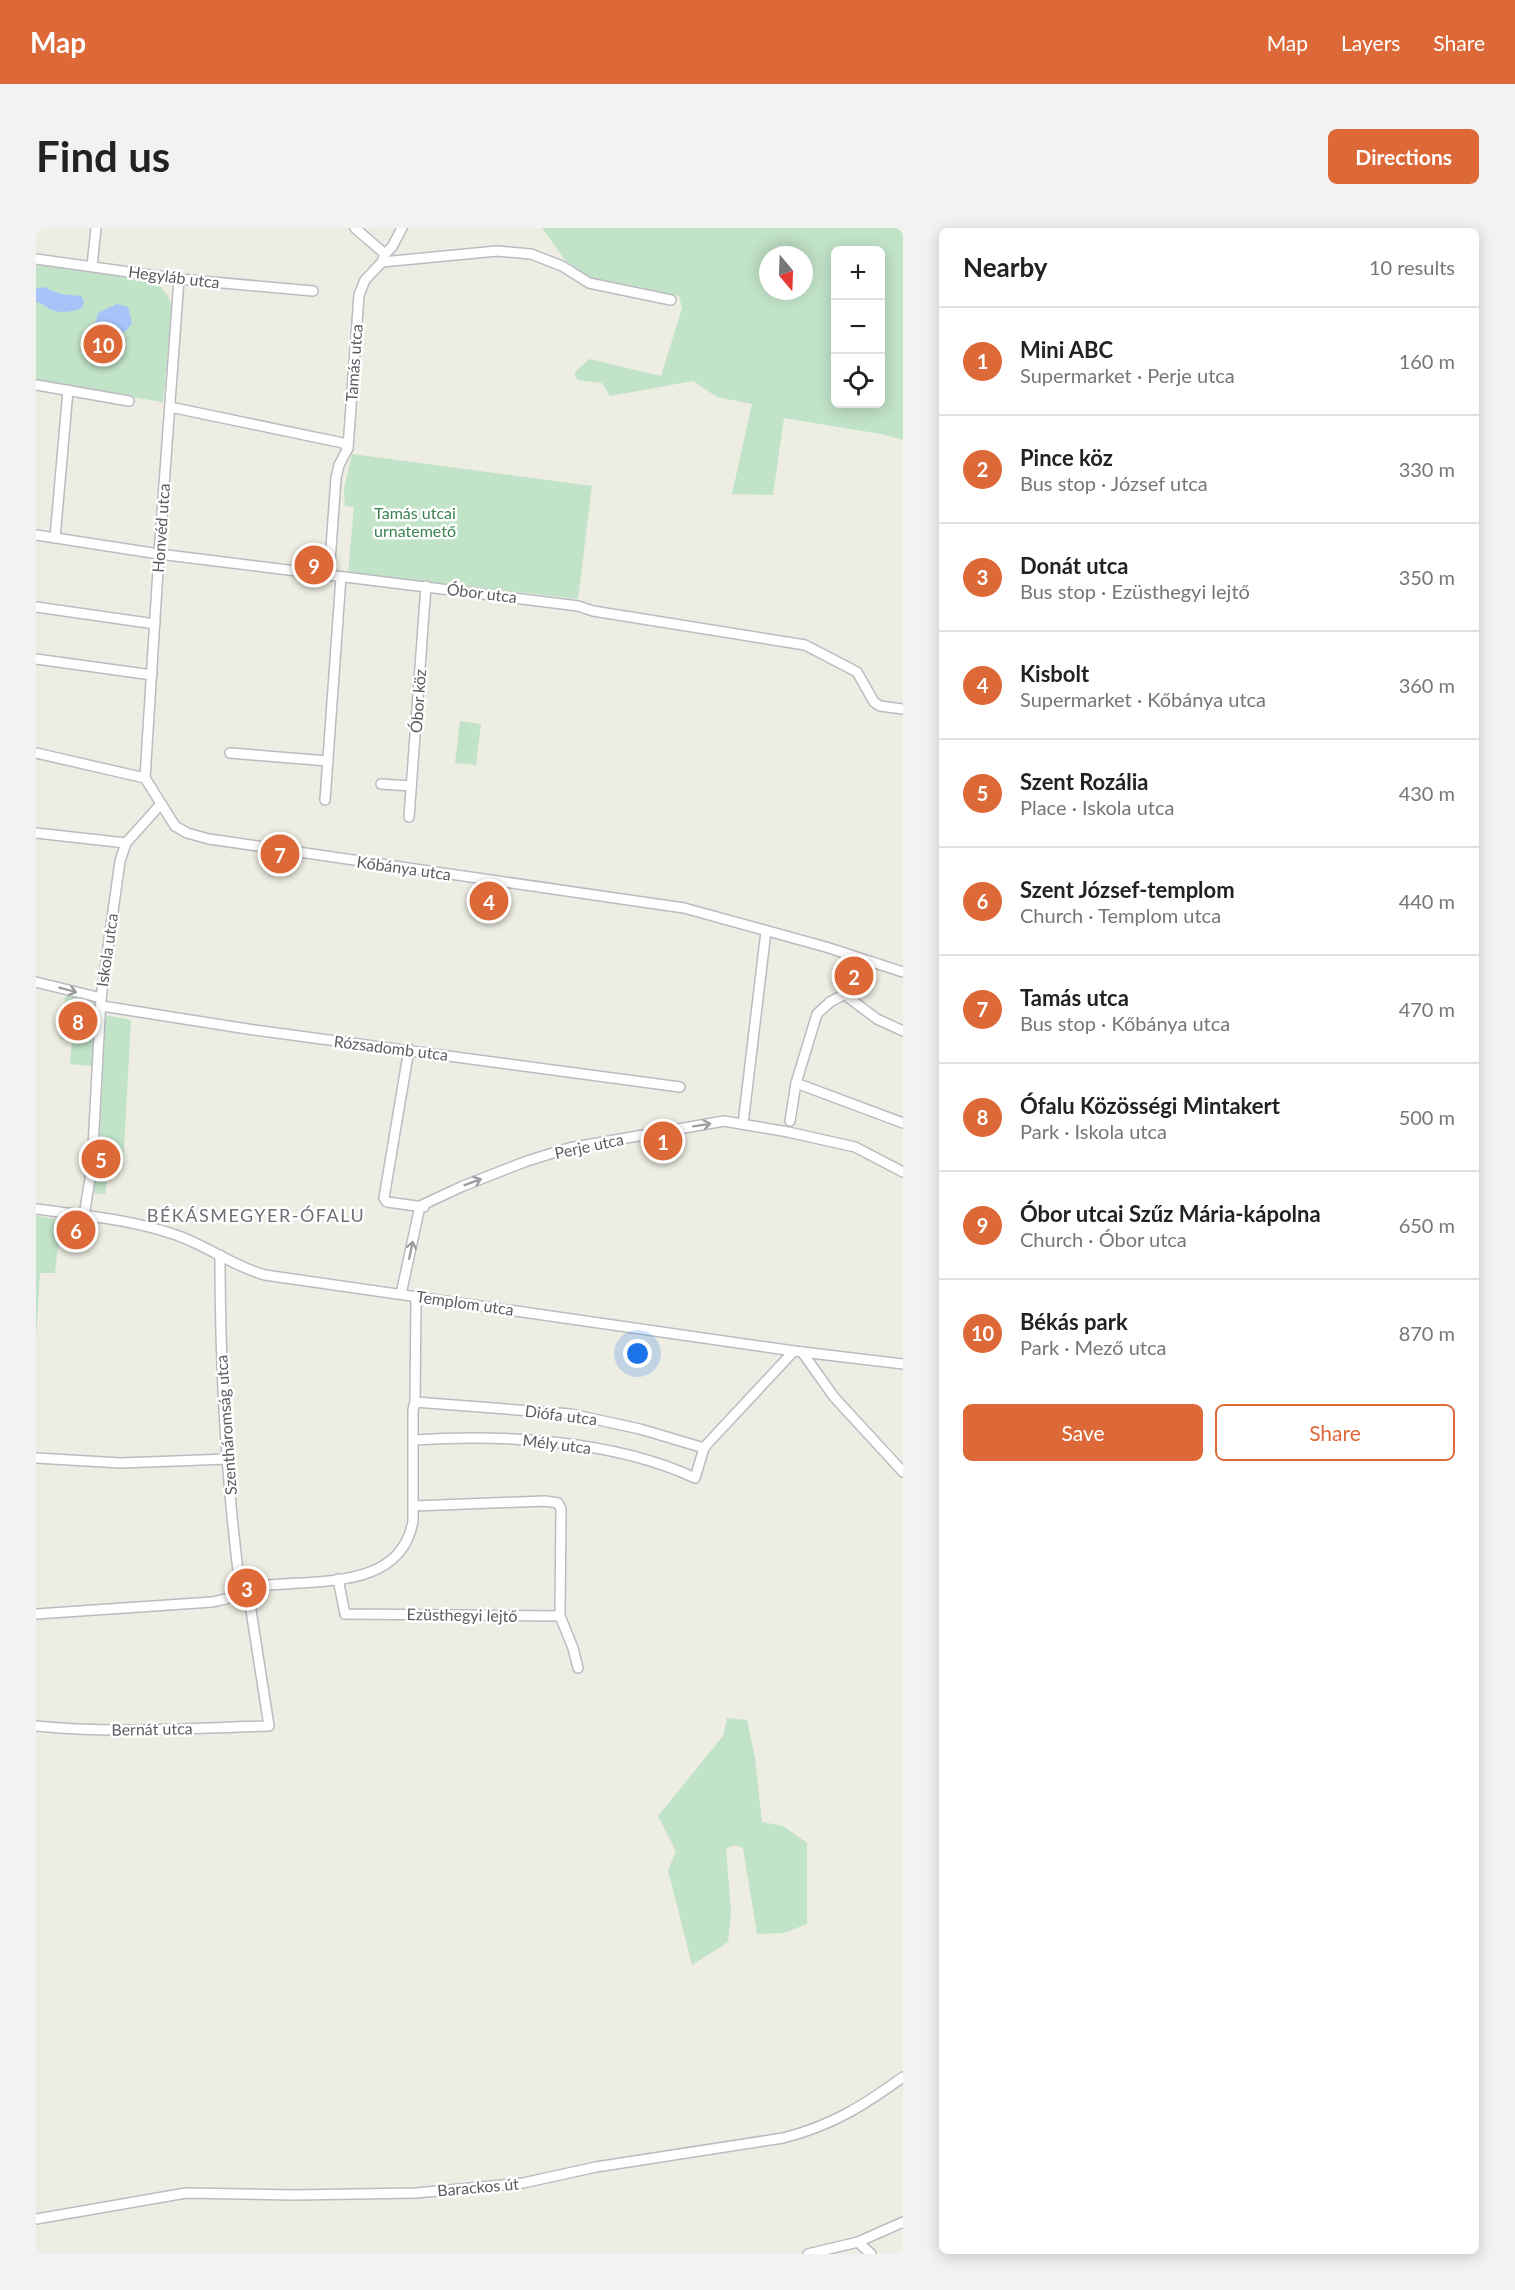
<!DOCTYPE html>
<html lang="en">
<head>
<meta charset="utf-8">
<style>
	body { margin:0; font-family:Lato,sans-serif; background:#f2f2f2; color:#222 }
	.controls { position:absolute; right:18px; top:18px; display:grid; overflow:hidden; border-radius:9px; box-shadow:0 3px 15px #0003 }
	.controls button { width:54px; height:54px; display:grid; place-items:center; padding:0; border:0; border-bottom:2px solid #e0e0e0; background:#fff; color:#222; font:30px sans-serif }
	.compass { position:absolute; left:723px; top:18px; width:54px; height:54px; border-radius:50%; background:#fff; box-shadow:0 3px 15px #0003; rotate:161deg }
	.you { position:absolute; left:602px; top:1126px; width:21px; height:21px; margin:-15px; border:4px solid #fff; border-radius:50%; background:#1a73e8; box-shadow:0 0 0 9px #1a73e833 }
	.badge { display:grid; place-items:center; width:39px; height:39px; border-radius:50%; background:#de6938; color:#fff; font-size:20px; font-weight:700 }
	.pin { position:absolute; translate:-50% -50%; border:3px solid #fff; box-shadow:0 2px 6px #0006 }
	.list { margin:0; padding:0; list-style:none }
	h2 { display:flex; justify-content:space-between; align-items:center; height:78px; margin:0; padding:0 24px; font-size:26px }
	h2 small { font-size:20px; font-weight:400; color:#767676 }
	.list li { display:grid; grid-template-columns:39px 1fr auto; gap:18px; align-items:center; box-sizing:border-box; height:108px; padding:0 24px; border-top:2px solid #e0e0e0 }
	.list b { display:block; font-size:22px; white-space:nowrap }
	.list p { margin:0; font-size:20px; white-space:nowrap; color:#767676 }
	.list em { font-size:20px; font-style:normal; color:#767676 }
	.actions { display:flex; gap:12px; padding:18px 24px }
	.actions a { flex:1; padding:14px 0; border:2px solid #de6938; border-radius:9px; text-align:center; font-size:21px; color:#de6938 }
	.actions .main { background:#de6938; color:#fff }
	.icon { flex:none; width:33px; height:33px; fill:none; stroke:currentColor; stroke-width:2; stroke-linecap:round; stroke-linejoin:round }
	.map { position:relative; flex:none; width:867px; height:2026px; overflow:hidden; border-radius:9px }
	header { display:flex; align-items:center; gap:36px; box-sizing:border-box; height:84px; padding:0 30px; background:#de6938; color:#fff }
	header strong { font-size:28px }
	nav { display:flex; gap:33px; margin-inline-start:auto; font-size:21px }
	.intro { display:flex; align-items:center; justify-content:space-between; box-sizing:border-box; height:144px; padding:0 36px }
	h1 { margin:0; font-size:42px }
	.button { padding:15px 27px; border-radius:9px; background:#de6938; color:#fff; font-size:21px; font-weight:700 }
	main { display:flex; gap:36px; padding:0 36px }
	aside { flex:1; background:#fff; border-radius:9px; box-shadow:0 3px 15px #0003 }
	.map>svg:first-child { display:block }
	.green { fill:#c1e3c8; fill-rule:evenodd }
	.water { fill:#a7c4f9 }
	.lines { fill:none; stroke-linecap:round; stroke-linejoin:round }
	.street-casing { stroke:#bbbbc1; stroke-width:12 }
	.street { stroke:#fff; stroke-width:9 }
	.oneway { stroke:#9d9ea1 }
	.labels { text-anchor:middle; stroke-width:5; stroke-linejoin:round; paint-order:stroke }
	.street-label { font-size:16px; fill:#5b5d63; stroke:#fff }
	.park-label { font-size:16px; fill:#3a834d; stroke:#fff }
	.neighbourhood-label { font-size:18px; letter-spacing:1.5px; fill:#6c6f75; stroke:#fff }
</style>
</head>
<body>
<header>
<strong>Map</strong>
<nav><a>Map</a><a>Layers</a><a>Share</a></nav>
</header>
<div class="intro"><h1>Find us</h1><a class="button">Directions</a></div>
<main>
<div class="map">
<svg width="867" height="2026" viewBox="0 0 867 2026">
	<rect width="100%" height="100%" fill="#edede3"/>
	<g class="green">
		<path d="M 506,0 L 867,0 L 867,212 L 845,206 L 748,190 L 737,267 L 696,266 L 716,176 L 681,169 L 657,153 L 574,168 L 566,155 L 542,152 L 538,145 L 553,131 L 625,148 L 646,80 L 643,68 L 552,49 L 529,32 ZM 800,22 L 844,22 L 844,176 L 800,176 ZM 732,27 L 768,27 L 768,63 L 732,63 Z"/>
		<polygon points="0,36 103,49 120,53 132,68 136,79 127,174 0,154"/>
		<polygon points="316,226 556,258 542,371 312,345 318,279 309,278 308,261"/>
		<polygon points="424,493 445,496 440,537 419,535"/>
		<polygon points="29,767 60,775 56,838 34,836 36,812 24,811"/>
		<polygon points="69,787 95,792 87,938 73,937 69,966 57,965 63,929"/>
		<polygon points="0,988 25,992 19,1045 4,1045 0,1110"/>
		<polygon points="691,1490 711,1492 719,1530 726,1594 747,1598 771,1615 771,1696 748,1705 721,1706 707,1620 698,1617 690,1621 695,1684 692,1714 656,1737 632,1642 640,1623 622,1588 687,1508"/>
	</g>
	<g class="water">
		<path d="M 7,59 L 25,66 L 45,68 L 48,73 L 46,80 C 37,84 23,86 14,81 C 8,78 7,75 0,74 L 0,61 Z"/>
		<path d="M 81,76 L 92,79 L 96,95 C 87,110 79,108 63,103 L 59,96 L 62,85 Z"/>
	</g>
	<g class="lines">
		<defs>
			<g id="street">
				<polyline points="319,0 349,26"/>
				<polyline points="0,31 143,51 277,63"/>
				<polyline points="346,34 461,23 495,26 526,38 553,55 635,72"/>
				<polyline points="56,38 60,0"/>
				<polyline points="0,157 93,173"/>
				<polyline points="134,179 307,215 312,220"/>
				<polyline points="0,307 123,326 542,378 557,383 769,417 821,444 838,474 844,478 867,481"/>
				<polyline points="19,310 32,162"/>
				<polyline points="293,348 300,250 303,237 312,220 323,67 329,52 346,34 349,26 356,19 366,0"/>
				<polyline points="0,379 119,396"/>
				<polyline points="0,431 116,447"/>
				<polyline points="0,525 109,550 139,598 151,605 173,611 648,680 790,719 867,744"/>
				<polyline points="194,525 292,533"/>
				<polyline points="109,550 123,326 143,51"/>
				<polyline points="345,556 375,558"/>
				<polyline points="289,572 305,349"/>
				<polyline points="373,589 390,358"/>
				<polyline points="0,605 90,615"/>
				<path d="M 808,725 C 821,747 808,753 813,770 L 841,791 L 867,803"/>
				<polyline points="0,754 65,770"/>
				<polyline points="66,778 218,802 644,859"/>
				<polyline points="373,821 348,970 351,974 388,979"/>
				<polyline points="760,855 867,895"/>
				<polyline points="754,893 760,855 781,786 794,774 811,765"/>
				<polyline points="707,896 730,703"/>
				<path d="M 0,981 C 45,987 93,991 137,1006 C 169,1016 196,1038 229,1047 L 758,1123 L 867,1136"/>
				<polyline points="48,988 56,938 65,770 84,633 90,615 124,577"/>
				<path d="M 184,1027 C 184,1140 190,1254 205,1366"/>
				<polyline points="365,1066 384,978 427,958 491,933 533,920 688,893 752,904 819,919 867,944"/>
				<polyline points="766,1124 798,1169 867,1244"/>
				<polyline points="379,1174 535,1186 604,1201 668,1220"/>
				<path d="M 378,1212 C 466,1206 578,1212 659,1250 L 668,1220 L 673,1214 L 758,1123"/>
				<polyline points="0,1230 85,1235 192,1231"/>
				<polyline points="378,1278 509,1273 522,1275 525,1281 524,1388"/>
				<polyline points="302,1351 309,1386 524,1388 537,1420 542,1440"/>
				<path d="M 0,1386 L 176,1374 C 184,1372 192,1371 199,1368 C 207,1365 216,1359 225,1358 C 279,1351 365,1363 377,1293 L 377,1182 L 379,1174 L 380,1069"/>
				<path d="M 0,1498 C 77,1506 155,1500 233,1498 L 212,1363"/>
				<path d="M 0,1991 L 150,1965 L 259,1967 L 380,1965 L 487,1955 L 560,1939 L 747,1910 C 795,1898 827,1878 867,1849"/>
				<polyline points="822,2014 835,2026"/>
				<polyline points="772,2026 822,2014 867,1994"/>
			</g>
		</defs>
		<use href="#street" class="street-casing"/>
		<use href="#street" class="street"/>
	</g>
	<defs><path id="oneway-shaft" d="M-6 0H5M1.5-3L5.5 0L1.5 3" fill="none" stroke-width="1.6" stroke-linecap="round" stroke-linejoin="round" transform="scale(1.5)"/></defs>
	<g class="oneway">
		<use href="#oneway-shaft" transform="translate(32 762) rotate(15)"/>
		<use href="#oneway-shaft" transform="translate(666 897) rotate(-9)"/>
		<use href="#oneway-shaft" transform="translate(437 954) rotate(-21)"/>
		<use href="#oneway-shaft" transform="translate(375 1022) rotate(-78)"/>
	</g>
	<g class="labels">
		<g class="street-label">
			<text transform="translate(138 49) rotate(7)" y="6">Hegyláb utca</text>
			<text transform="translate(318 135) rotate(-86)" y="6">Tamás utca</text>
			<text transform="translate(125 300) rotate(-86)" y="6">Honvéd utca</text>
			<text transform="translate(446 365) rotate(7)" y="6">Óbor utca</text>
			<text transform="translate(382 473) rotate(-86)" y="6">Óbor köz</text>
			<text transform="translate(368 640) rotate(8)" y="6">Kőbánya utca</text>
			<text transform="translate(71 722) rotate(-82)" y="6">Iskola utca</text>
			<text transform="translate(355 820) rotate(7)" y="6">Rózsadomb utca</text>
			<text transform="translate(553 918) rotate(-12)" y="6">Perje utca</text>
			<text transform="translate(429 1075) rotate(8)" y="6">Templom utca</text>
			<text transform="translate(525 1187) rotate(7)" y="6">Diófa utca</text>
			<text transform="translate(190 1197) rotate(-94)" y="6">Szentháromság utca</text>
			<text transform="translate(521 1216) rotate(7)" y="6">Mély utca</text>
			<text transform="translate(426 1387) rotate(1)" y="6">Ezüsthegyi lejtő</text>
			<text transform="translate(116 1501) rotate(-1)" y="6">Bernát utca</text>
			<text transform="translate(442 1959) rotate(-5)" y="6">Barackos út</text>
		</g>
		<g class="park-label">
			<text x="379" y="291">Tamás utcai<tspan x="379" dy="18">urnatemető</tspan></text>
		</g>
		<g class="neighbourhood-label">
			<text x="220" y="994">BÉKÁSMEGYER-ÓFALU</text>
		</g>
	</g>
</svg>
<div class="controls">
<button>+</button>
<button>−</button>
<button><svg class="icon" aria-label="locate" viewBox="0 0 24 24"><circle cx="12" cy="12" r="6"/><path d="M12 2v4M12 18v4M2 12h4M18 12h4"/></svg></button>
</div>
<svg class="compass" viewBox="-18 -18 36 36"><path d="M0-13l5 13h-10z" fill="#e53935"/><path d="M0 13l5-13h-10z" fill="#767676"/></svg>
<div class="you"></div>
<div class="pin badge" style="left:627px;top:913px">1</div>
<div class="pin badge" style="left:818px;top:748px">2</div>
<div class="pin badge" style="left:211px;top:1360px">3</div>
<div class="pin badge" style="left:453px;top:673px">4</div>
<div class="pin badge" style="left:65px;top:931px">5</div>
<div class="pin badge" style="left:40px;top:1002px">6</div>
<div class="pin badge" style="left:244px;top:626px">7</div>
<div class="pin badge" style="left:42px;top:793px">8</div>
<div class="pin badge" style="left:278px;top:337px">9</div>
<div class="pin badge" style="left:67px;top:116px">10</div>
</div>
<aside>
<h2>Nearby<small>10 results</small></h2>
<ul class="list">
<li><span class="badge">1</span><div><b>Mini ABC</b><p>Supermarket · Perje utca</p></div><em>160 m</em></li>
<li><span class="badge">2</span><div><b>Pince köz</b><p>Bus stop · József utca</p></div><em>330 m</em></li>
<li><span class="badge">3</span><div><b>Donát utca</b><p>Bus stop · Ezüsthegyi lejtő</p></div><em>350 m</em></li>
<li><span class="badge">4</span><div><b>Kisbolt</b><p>Supermarket · Kőbánya utca</p></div><em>360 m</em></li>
<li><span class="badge">5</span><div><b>Szent Rozália</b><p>Place · Iskola utca</p></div><em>430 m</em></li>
<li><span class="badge">6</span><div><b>Szent József-templom</b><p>Church · Templom utca</p></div><em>440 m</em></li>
<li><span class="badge">7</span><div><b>Tamás utca</b><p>Bus stop · Kőbánya utca</p></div><em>470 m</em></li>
<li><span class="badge">8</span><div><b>Ófalu Közösségi Mintakert</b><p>Park · Iskola utca</p></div><em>500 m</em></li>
<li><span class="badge">9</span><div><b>Óbor utcai Szűz Mária-kápolna</b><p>Church · Óbor utca</p></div><em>650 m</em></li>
<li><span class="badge">10</span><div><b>Békás park</b><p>Park · Mező utca</p></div><em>870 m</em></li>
</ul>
<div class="actions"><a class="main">Save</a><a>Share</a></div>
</aside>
</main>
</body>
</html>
